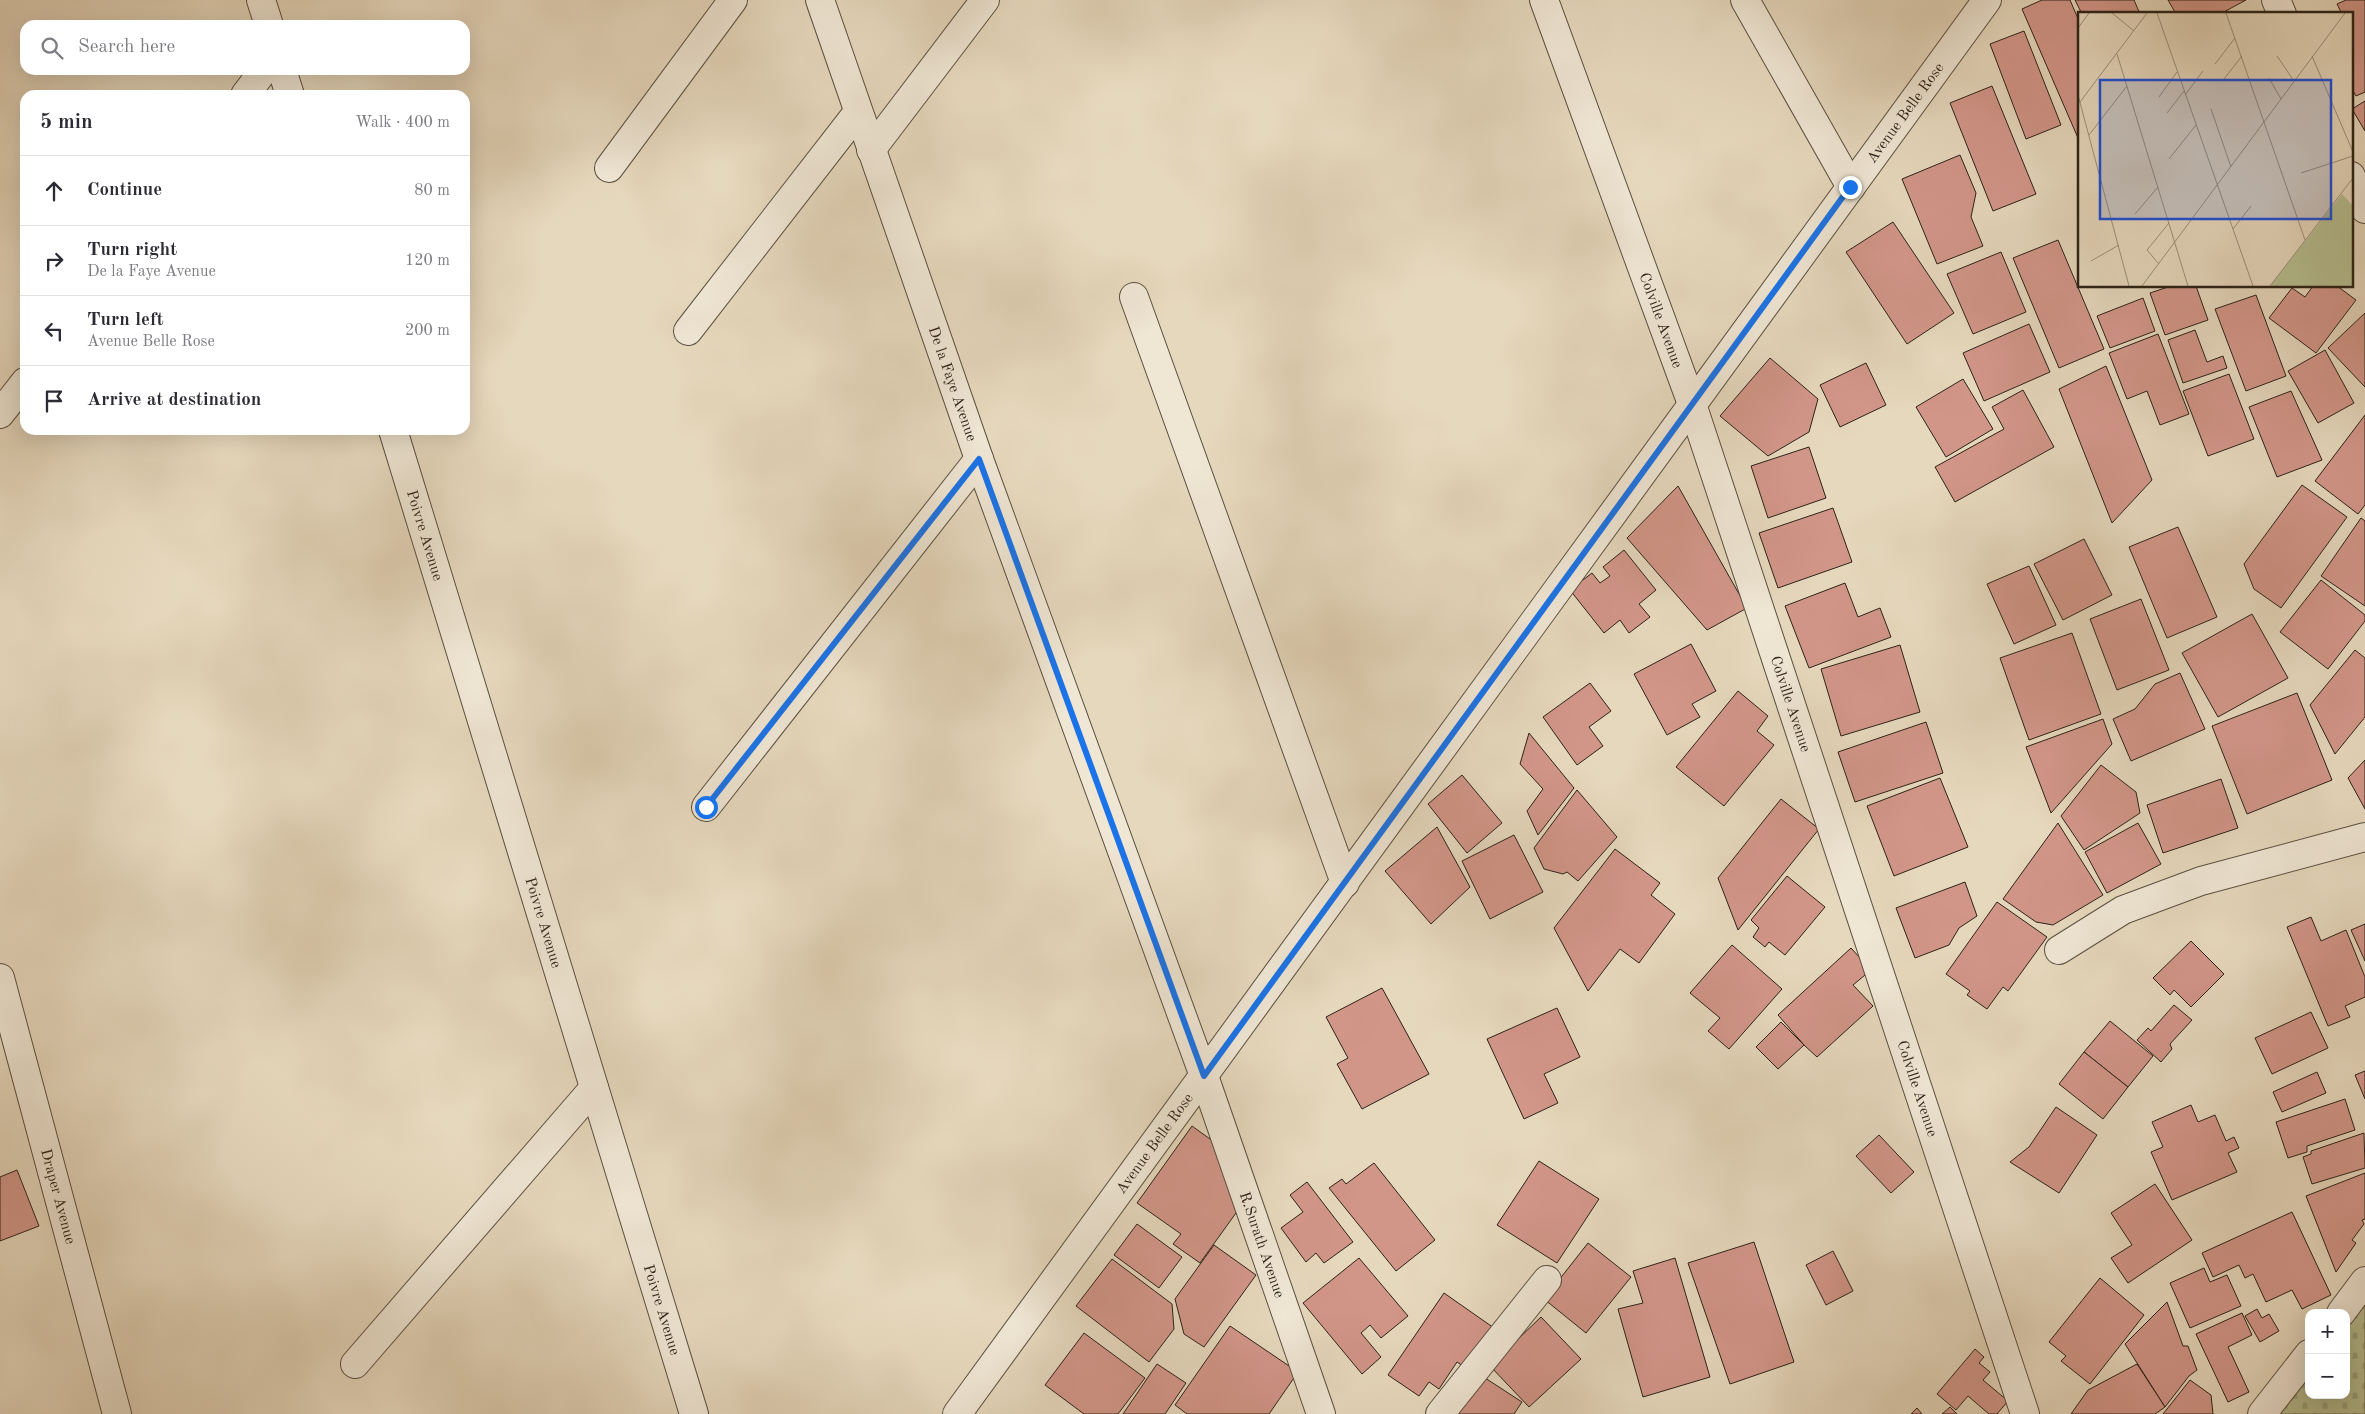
<!DOCTYPE html>
<html lang="en">
<head>
<meta charset="utf-8">
<style>
	body { margin:0; font-family:"Old Standard TT",serif; background:#f7f7f7; color:#2b2b33 }
	.controls { position:absolute; right:15px; bottom:15px; display:grid; overflow:hidden; border-radius:10px; box-shadow:0 5px 20px #0002 }
	.controls button { width:45px; height:45px; display:grid; place-items:center; padding:0; border:0; border-bottom:1px solid #e1e1e2; background:#fff; color:#2b2b33; font:25px sans-serif }
	.stop { position:absolute; width:15px; height:15px; margin:-11px; border:4px solid #1a73e8; border-radius:50%; background:#fff }
	.stop.end { background:#1a73e8; border-color:#fff; box-shadow:0 1px 5px #0008 }
	.list { margin:0; padding:0; list-style:none }
	h2 { display:flex; justify-content:space-between; align-items:center; height:65px; margin:0; padding:0 20px; font-size:21px }
	h2 small { font-size:16px; font-weight:400; color:#7c7c81 }
	.list li { display:grid; grid-template-columns:32px 1fr auto; gap:15px; align-items:center; box-sizing:border-box; height:70px; padding:0 20px; border-top:1px solid #e1e1e2 }
	.list b { display:block; font-size:19px; white-space:nowrap }
	.list p { margin:0; font-size:16px; white-space:nowrap; color:#7c7c81 }
	.list em { font-size:16px; font-style:normal; color:#7c7c81 }
	.icon { flex:none; width:28px; height:28px; fill:none; stroke:currentColor; stroke-width:2; stroke-linecap:round; stroke-linejoin:round }
	.map { position:relative; flex:none; width:2365px; height:1414px; overflow:hidden }
	.search { position:absolute; background:#fff; box-shadow:0 5px 20px #0002; left:20px; top:20px; width:450px; height:55px; display:flex; align-items:center; gap:12px; box-sizing:border-box; padding:0 18px; border-radius:15px; color:#7c7c81; font-size:19px }
	.panel { position:absolute; background:#fff; box-shadow:0 5px 20px #0002; left:20px; top:90px; width:450px; height:345px; border-radius:15px }
	.map>svg:first-child { display:block }
	.cemetery { fill:url(#cemetery-stones); stroke:#717054 }
	.building { fill:#d29689; stroke:#2c2318 }
	.lines { fill:none; stroke-linecap:round; stroke-linejoin:round }
	.minor-casing { stroke:#5a5041; stroke-width:30 }
	.minor { stroke:#efe6d4; stroke-width:28 }
	.route { stroke:#1a73e8; stroke-width:6 }
	.labels { text-anchor:middle; stroke-width:5; stroke-linejoin:round; paint-order:stroke }
	.street-label { font-size:15px; fill:#2c2318; stroke:#efe6d4 }
	.inset-road { fill:none; stroke:#9c907b; stroke-width:1 }
	.view { fill:#1d4ed8; fill-opacity:0.15; stroke:#1d4ed8; stroke-width:2.5 }
	.inset-edge { fill:none; stroke:#2c2318; stroke-width:2.5 }
</style>
</head>
<body>
<div class="map">
<svg width="2365" height="1414" viewBox="0 0 2365 1414">
	<defs>
		<pattern id="cemetery-stones" width="16" height="16" patternUnits="userSpaceOnUse" patternTransform="scale(1.25)"><rect width="16" height="16" fill="#b6be90"/><path d="M2 7V4a2 2 0 0 1 4 0v3zM10 15v-3a2 2 0 0 1 4 0v3z" fill="#9da37b"/></pattern>
	</defs>
	<rect width="100%" height="100%" fill="#e6d8bd"/>
	<filter id="stains"><feTurbulence type="fractalNoise" baseFrequency=".004" numOctaves="4"/><feColorMatrix values="0 0 0 0 .2 0 0 0 0 .09 0 0 0 0 .02 0 0 0 .5 -.17"/></filter>
	<radialGradient id="worn" r=".72"><stop offset=".6" stop-color="#630" stop-opacity="0"/><stop offset="1" stop-color="#630" stop-opacity=".3"/></radialGradient>
	<polygon class="cemetery" points="2365,1304 2365,1414 2280,1414 2309,1377 2309,1395 2346,1395 2346,1328"/>
	<g class="building">
		<polygon points="2042,0 2070,0 2079,21 2078,138 2022,9"/>
		<polygon points="2075,0 2134,0 2140,14 2082,14"/>
		<polygon points="2168,0 2246,0 2220,14 2176,14"/>
		<polygon points="2346,0 2365,0 2365,92 2356,96 2351,87 2351,14 2342,14 2337,4"/>
		<polygon points="2024,31 2061,125 2026,139 1990,44"/>
		<polygon points="1992,86 2036,194 1993,211 1950,103"/>
		<polygon points="2365,101 2365,131 2352,109"/>
		<polygon points="1960,155 1976,193 1971,217 1983,246 1937,264 1902,179"/>
		<polygon points="1893,222 1954,313 1907,344 1846,252"/>
		<polygon points="2058,240 2104,349 2059,368 2013,258"/>
		<polygon points="2001,252 2026,312 1973,334 1947,274"/>
		<polygon points="2171,286 2196,286 2208,320 2165,335 2150,293"/>
		<polygon points="2313,286 2337,286 2356,300 2316,353 2269,318 2292,288 2305,297"/>
		<polygon points="2256,295 2286,376 2246,391 2215,309"/>
		<polygon points="2143,298 2155,331 2110,348 2097,316"/>
		<polygon points="2365,313 2365,387 2328,348"/>
		<polygon points="2029,324 2050,372 1984,401 1963,353"/>
		<polygon points="2195,330 2207,362 2223,356 2227,368 2183,383 2168,340"/>
		<polygon points="2158,334 2189,414 2160,425 2147,391 2127,399 2109,353"/>
		<polygon points="2325,350 2354,403 2318,423 2288,371"/>
		<polygon points="1770,358 1818,399 1809,432 1768,456 1720,416"/>
		<polygon points="1866,363 1886,405 1840,427 1820,385"/>
		<polygon points="2106,366 2152,480 2112,523 2059,389"/>
		<polygon points="2229,374 2254,439 2208,456 2183,391"/>
		<polygon points="1963,379 1993,429 1946,457 1916,407"/>
		<polygon points="2023,390 2054,447 1955,502 1935,467 2004,429 1992,407"/>
		<polygon points="2291,391 2322,460 2277,477 2249,407"/>
		<polygon points="2365,415 2365,505 2358,514 2315,481"/>
		<polygon points="1809,447 1826,498 1768,518 1751,466"/>
		<polygon points="2302,485 2347,517 2281,608 2254,589 2244,564"/>
		<polygon points="1678,486 1747,608 1707,630 1627,538"/>
		<polygon points="1833,508 1852,562 1778,588 1759,533"/>
		<polygon points="2361,518 2365,521 2365,606 2321,576"/>
		<polygon points="2178,527 2217,617 2167,638 2129,547"/>
		<polygon points="2084,539 2112,595 2063,620 2034,564"/>
		<polygon points="1624,550 1656,590 1639,604 1650,617 1629,633 1620,620 1604,633 1570,590 1592,573 1600,583 1610,576 1603,567"/>
		<polygon points="2029,566 2056,625 2014,644 1987,584"/>
		<polygon points="2321,580 2365,615 2365,621 2328,669 2280,632"/>
		<polygon points="1845,583 1858,617 1880,608 1891,637 1809,668 1785,606"/>
		<polygon points="2141,599 2169,670 2117,690 2090,619"/>
		<polygon points="2252,614 2288,678 2218,717 2182,653"/>
		<polygon points="2072,633 2101,714 2029,740 2000,658"/>
		<polygon points="1691,644 1716,691 1692,704 1700,717 1667,735 1634,674"/>
		<polygon points="1900,645 1920,712 1841,736 1821,669"/>
		<polygon points="2355,650 2365,658 2365,717 2335,754 2310,705"/>
		<polygon points="2180,673 2205,729 2131,761 2113,719 2135,709 2155,684"/>
		<polygon points="1590,683 1611,711 1589,727 1603,746 1577,765 1543,717"/>
		<polygon points="1738,691 1768,716 1757,731 1774,745 1724,806 1676,767"/>
		<polygon points="2297,693 2332,780 2247,814 2212,726"/>
		<polygon points="2103,719 2112,744 2051,813 2026,747"/>
		<polygon points="1926,722 1943,773 1855,802 1838,752"/>
		<polygon points="1529,733 1574,788 1538,835 1527,811 1543,789 1520,764"/>
		<polygon points="2365,760 2365,809 2348,778"/>
		<polygon points="2101,765 2136,792 2140,813 2084,850 2061,816"/>
		<polygon points="1462,775 1502,823 1467,853 1428,804"/>
		<polygon points="1940,778 1968,847 1894,876 1867,806"/>
		<polygon points="2221,779 2238,828 2163,853 2147,805"/>
		<polygon points="1577,790 1617,837 1578,881 1567,872 1563,874 1544,869 1534,848"/>
		<polygon points="1781,799 1819,829 1738,930 1718,878"/>
		<polygon points="2058,823 2103,895 2053,925 2036,922 2003,899"/>
		<polygon points="2138,823 2161,864 2107,893 2085,852"/>
		<polygon points="1437,827 1470,887 1431,924 1385,871"/>
		<polygon points="1514,835 1543,892 1490,919 1462,861"/>
		<polygon points="1615,849 1660,883 1651,895 1675,914 1639,963 1620,949 1588,991 1554,928"/>
		<polygon points="1787,876 1825,907 1785,955 1769,942 1765,947 1753,937 1759,928 1751,920"/>
		<polygon points="1965,882 1977,916 1959,928 1949,945 1915,958 1896,908"/>
		<polygon points="1997,902 2047,937 2008,991 2003,987 1987,1009 1967,995 1970,991 1946,974"/>
		<polygon points="2311,917 2321,941 2346,930 2365,977 2365,997 2345,1006 2350,1017 2328,1026 2287,927"/>
		<polygon points="2365,924 2365,961 2351,930"/>
		<polygon points="2191,941 2224,974 2191,1007 2174,990 2170,995 2153,978"/>
		<polygon points="1732,945 1782,989 1729,1049 1708,1031 1720,1018 1690,993"/>
		<polygon points="1851,948 1871,970 1853,985 1873,1006 1817,1057 1804,1045 1778,1015"/>
		<polygon points="1382,988 1429,1074 1362,1109 1337,1064 1348,1058 1326,1017"/>
		<polygon points="2174,1005 2192,1020 2170,1044 2172,1049 2161,1062 2137,1040 2148,1028 2151,1031"/>
		<polygon points="1557,1008 1580,1057 1544,1074 1558,1103 1524,1119 1487,1039"/>
		<polygon points="2311,1012 2328,1048 2272,1074 2255,1038"/>
		<polygon points="2110,1021 2153,1056 2128,1087 2084,1052"/>
		<polygon points="1781,1022 1804,1045 1778,1069 1756,1047"/>
		<polygon points="2084,1052 2128,1087 2103,1119 2059,1084"/>
		<polygon points="2365,1071 2365,1099 2355,1075"/>
		<polygon points="2317,1072 2326,1093 2282,1112 2273,1092"/>
		<polygon points="2345,1099 2355,1130 2307,1146 2307,1152 2288,1158 2276,1122"/>
		<polygon points="2191,1105 2198,1122 2215,1115 2226,1141 2234,1137 2239,1148 2228,1153 2237,1172 2172,1200 2151,1152 2163,1147 2152,1122"/>
		<polygon points="2056,1107 2097,1135 2059,1193 2010,1162 2029,1147"/>
		<polygon points="1192,1126 1217,1144 1241,1206 1200,1263 1173,1244 1181,1234 1137,1203"/>
		<polygon points="2364,1133 2365,1168 2312,1184 2303,1157 2311,1154 2311,1151"/>
		<polygon points="1879,1135 1914,1172 1891,1193 1856,1156"/>
		<polygon points="1539,1161 1599,1199 1557,1263 1497,1225"/>
		<polygon points="1374,1163 1435,1240 1396,1271 1329,1188 1342,1179 1346,1184"/>
		<polygon points="17,1170 39,1226 0,1241 0,1177"/>
		<polygon points="2365,1173 2365,1219 2362,1220 2364,1224 2352,1240 2356,1243 2336,1272 2306,1196"/>
		<polygon points="1307,1182 1353,1242 1324,1263 1316,1253 1306,1262 1281,1228 1303,1212 1290,1195"/>
		<polygon points="2155,1184 2192,1240 2128,1283 2111,1258 2132,1245 2111,1213"/>
		<polygon points="2292,1212 2331,1295 2302,1309 2292,1290 2266,1302 2253,1274 2245,1278 2239,1265 2213,1277 2202,1253"/>
		<polygon points="1137,1224 1182,1257 1159,1288 1114,1255"/>
		<polygon points="1754,1242 1794,1362 1730,1384 1688,1263"/>
		<polygon points="1588,1243 1631,1277 1586,1333 1544,1299"/>
		<polygon points="1214,1245 1256,1275 1204,1347 1184,1334 1175,1299"/>
		<polygon points="1833,1251 1853,1291 1826,1305 1806,1265"/>
		<polygon points="1359,1258 1408,1316 1381,1338 1370,1325 1361,1333 1381,1357 1362,1374 1303,1303"/>
		<polygon points="1675,1258 1710,1377 1643,1397 1618,1309 1643,1303 1633,1271"/>
		<polygon points="1112,1259 1172,1304 1174,1329 1149,1362 1076,1306"/>
		<polygon points="2204,1268 2210,1282 2227,1275 2241,1306 2190,1328 2170,1283"/>
		<polygon points="2100,1278 2144,1315 2090,1384 2061,1361 2066,1356 2049,1342"/>
		<polygon points="1444,1293 1494,1328 1467,1369 1457,1362 1439,1389 1429,1382 1419,1396 1388,1375"/>
		<polygon points="2167,1302 2183,1346 2188,1346 2197,1370 2189,1376 2165,1407 2125,1344"/>
		<polygon points="2257,1309 2262,1318 2269,1314 2279,1331 2260,1342 2245,1316"/>
		<polygon points="2242,1313 2252,1335 2228,1347 2249,1392 2228,1402 2196,1334"/>
		<polygon points="1541,1317 1581,1359 1529,1407 1490,1366"/>
		<polygon points="1230,1326 1298,1372 1269,1414 1187,1414 1175,1405"/>
		<polygon points="1084,1333 1145,1378 1118,1414 1084,1414 1045,1385"/>
		<polygon points="1975,1349 1984,1357 1979,1363 1990,1372 1983,1380 2008,1401 1997,1414 1989,1414 1968,1396 1956,1410 1937,1394"/>
		<polygon points="1157,1364 1186,1383 1165,1414 1123,1414"/>
		<polygon points="2137,1364 2165,1407 2155,1414 2071,1414 2088,1390"/>
		<polygon points="1482,1376 1522,1402 1514,1414 1457,1414"/>
		<polygon points="2190,1380 2211,1395 2213,1414 2163,1414"/>
		<polygon points="1950,1407 1957,1414 1942,1414"/>
		<polygon points="1917,1408 1922,1414 1911,1414"/>
	</g>
	<g class="lines">
		<defs>
			<g id="minor">
				<polyline points="261,0 269,25"/>
				<path id="s1" d="M 820,0 L 979,459 L 1204,1076 L 1321,1414"/>
				<path id="s2" d="M 1544,0 L 1692,404 L 2025,1414"/>
				<polyline points="1745,0 1851,187"/>
				<polyline points="2276,0 2282,14"/>
				<polyline points="282,70 290,95"/>
				<polyline points="245,95 264,70"/>
				<polyline points="871,150 985,0"/>
				<polyline points="609,168 733,0"/>
				<polyline points="2351,176 2365,209"/>
				<polyline points="1134,297 1345,883"/>
				<polyline points="688,331 858,112"/>
				<polyline points="0,414 25,382"/>
				<path id="s3" d="M 393,430 L 694,1414"/>
				<polyline points="706,807 979,459"/>
				<polyline points="2059,950 2123,910 2201,881 2365,837"/>
				<path id="s4" d="M 0,978 L 117,1414"/>
				<polyline points="2341,1313 2365,1281"/>
				<polyline points="355,1364 594,1088"/>
				<path id="s5" d="M 957,1414 L 1987,0"/>
				<polyline points="1440,1414 1547,1280"/>
				<polyline points="2262,1414 2309,1354"/>
			</g>
		</defs>
		<use href="#minor" class="minor-casing"/>
		<use href="#minor" class="minor"/>
	</g>
	<g class="lines">
		<polyline class="route" points="706,807 979,459 1204,1076 1850,187"/>
	</g>
	<g class="labels">
		<g class="street-label">
			<text dy="5" stroke="none"><textPath href="#s5" startOffset="1610">Avenue Belle Rose</textPath></text>
			<text dy="5" stroke="none"><textPath href="#s2" startOffset="341">Colville Avenue</textPath></text>
			<text dy="5" stroke="none"><textPath href="#s1" startOffset="406">De la Faye Avenue</textPath></text>
			<text dy="5" stroke="none"><textPath href="#s3" startOffset="110">Poivre Avenue</textPath></text>
			<text dy="5" stroke="none"><textPath href="#s2" startOffset="746">Colville Avenue</textPath></text>
			<text dy="5" stroke="none"><textPath href="#s3" startOffset="515">Poivre Avenue</textPath></text>
			<text dy="5" stroke="none"><textPath href="#s2" startOffset="1151">Colville Avenue</textPath></text>
			<text dy="5" stroke="none"><textPath href="#s5" startOffset="335">Avenue Belle Rose</textPath></text>
			<text dy="5" stroke="none"><textPath href="#s4" startOffset="226">Draper Avenue</textPath></text>
			<text dy="5" stroke="none"><textPath href="#s1" startOffset="1321">R.Surath Avenue</textPath></text>
			<text dy="5" stroke="none"><textPath href="#s3" startOffset="920">Poivre Avenue</textPath></text>
		</g>
	</g>
	<g transform="translate(2078 12)">
		<rect width="275" height="275" fill="#e6d8bd"/>
		<path d="M 264,182 L 275,194 L 275,274 L 192,274 Z" fill="#b6be90"/>
		<path class="inset-road" d="M 34,1 L 56,19M 79,1 L 175,274M 148,1 L 227,228M 0,16 L 11,1M 39,42 L 110,274M 199,44 L 216,69M 234,44 L 275,140M 137,52 L 157,26M 191,66 L 203,87M 146,67 L 164,44M 0,83 L 51,274M 107,83 L 125,59M 81,85 L 99,60M 2,90 L 69,1M 133,97 L 153,155M 89,101 L 106,79M 11,123 L 49,74M 91,147 L 118,113M 223,161 L 275,144M 57,202 L 80,175M 155,217 L 173,194M 13,249 L 41,233M 81,252 L 69,238 L 91,211M 64,274 L 267,1M 192,274 L 275,166"/>
		<path class="view" d="M 22,68 L 253,68 L 253,207 L 22,207 Z"/>
		<rect width="275" height="275" class="inset-edge"/>
	</g>
	<rect width="100%" height="100%" filter="url(#stains)"/>
	<rect width="100%" height="100%" fill="url(#worn)"/>
</svg>
<div class="controls">
<button>+</button>
<button>−</button>
</div>
<div class="stop" style="left:706px;top:807px"></div>
<div class="stop end" style="left:1850px;top:187px"></div>
<div class="search"><svg class="icon" aria-label="search" viewBox="0 0 24 24"><circle cx="10" cy="10" r="6"/><path d="M15 15l6 6"/></svg>Search here</div>
<section class="panel">
<h2>5 min<small>Walk · 400 m</small></h2>
<ul class="list">
<li><svg class="icon" aria-label="ahead" viewBox="0 0 24 24"><path d="M12 20V5M6 11l6-6 6 6"/></svg><div><b>Continue</b></div><em>80 m</em></li>
<li><svg class="icon" aria-label="right" viewBox="0 0 24 24"><path d="M7 20v-9h11M14 6l5 5-5 5"/></svg><div><b>Turn right</b><p>De la Faye Avenue</p></div><em>120 m</em></li>
<li><svg class="icon" aria-label="left" viewBox="0 0 24 24"><path d="M17 20v-9H6M10 6l-5 5 5 5"/></svg><div><b>Turn left</b><p>Avenue Belle Rose</p></div><em>200 m</em></li>
<li><svg class="icon" aria-label="arrive" viewBox="0 0 24 24"><path d="M6 21V4h12l-3 4 3 4H6"/></svg><div><b>Arrive at destination</b></div></li>
</ul>
</section>
</div>
</body>
</html>
